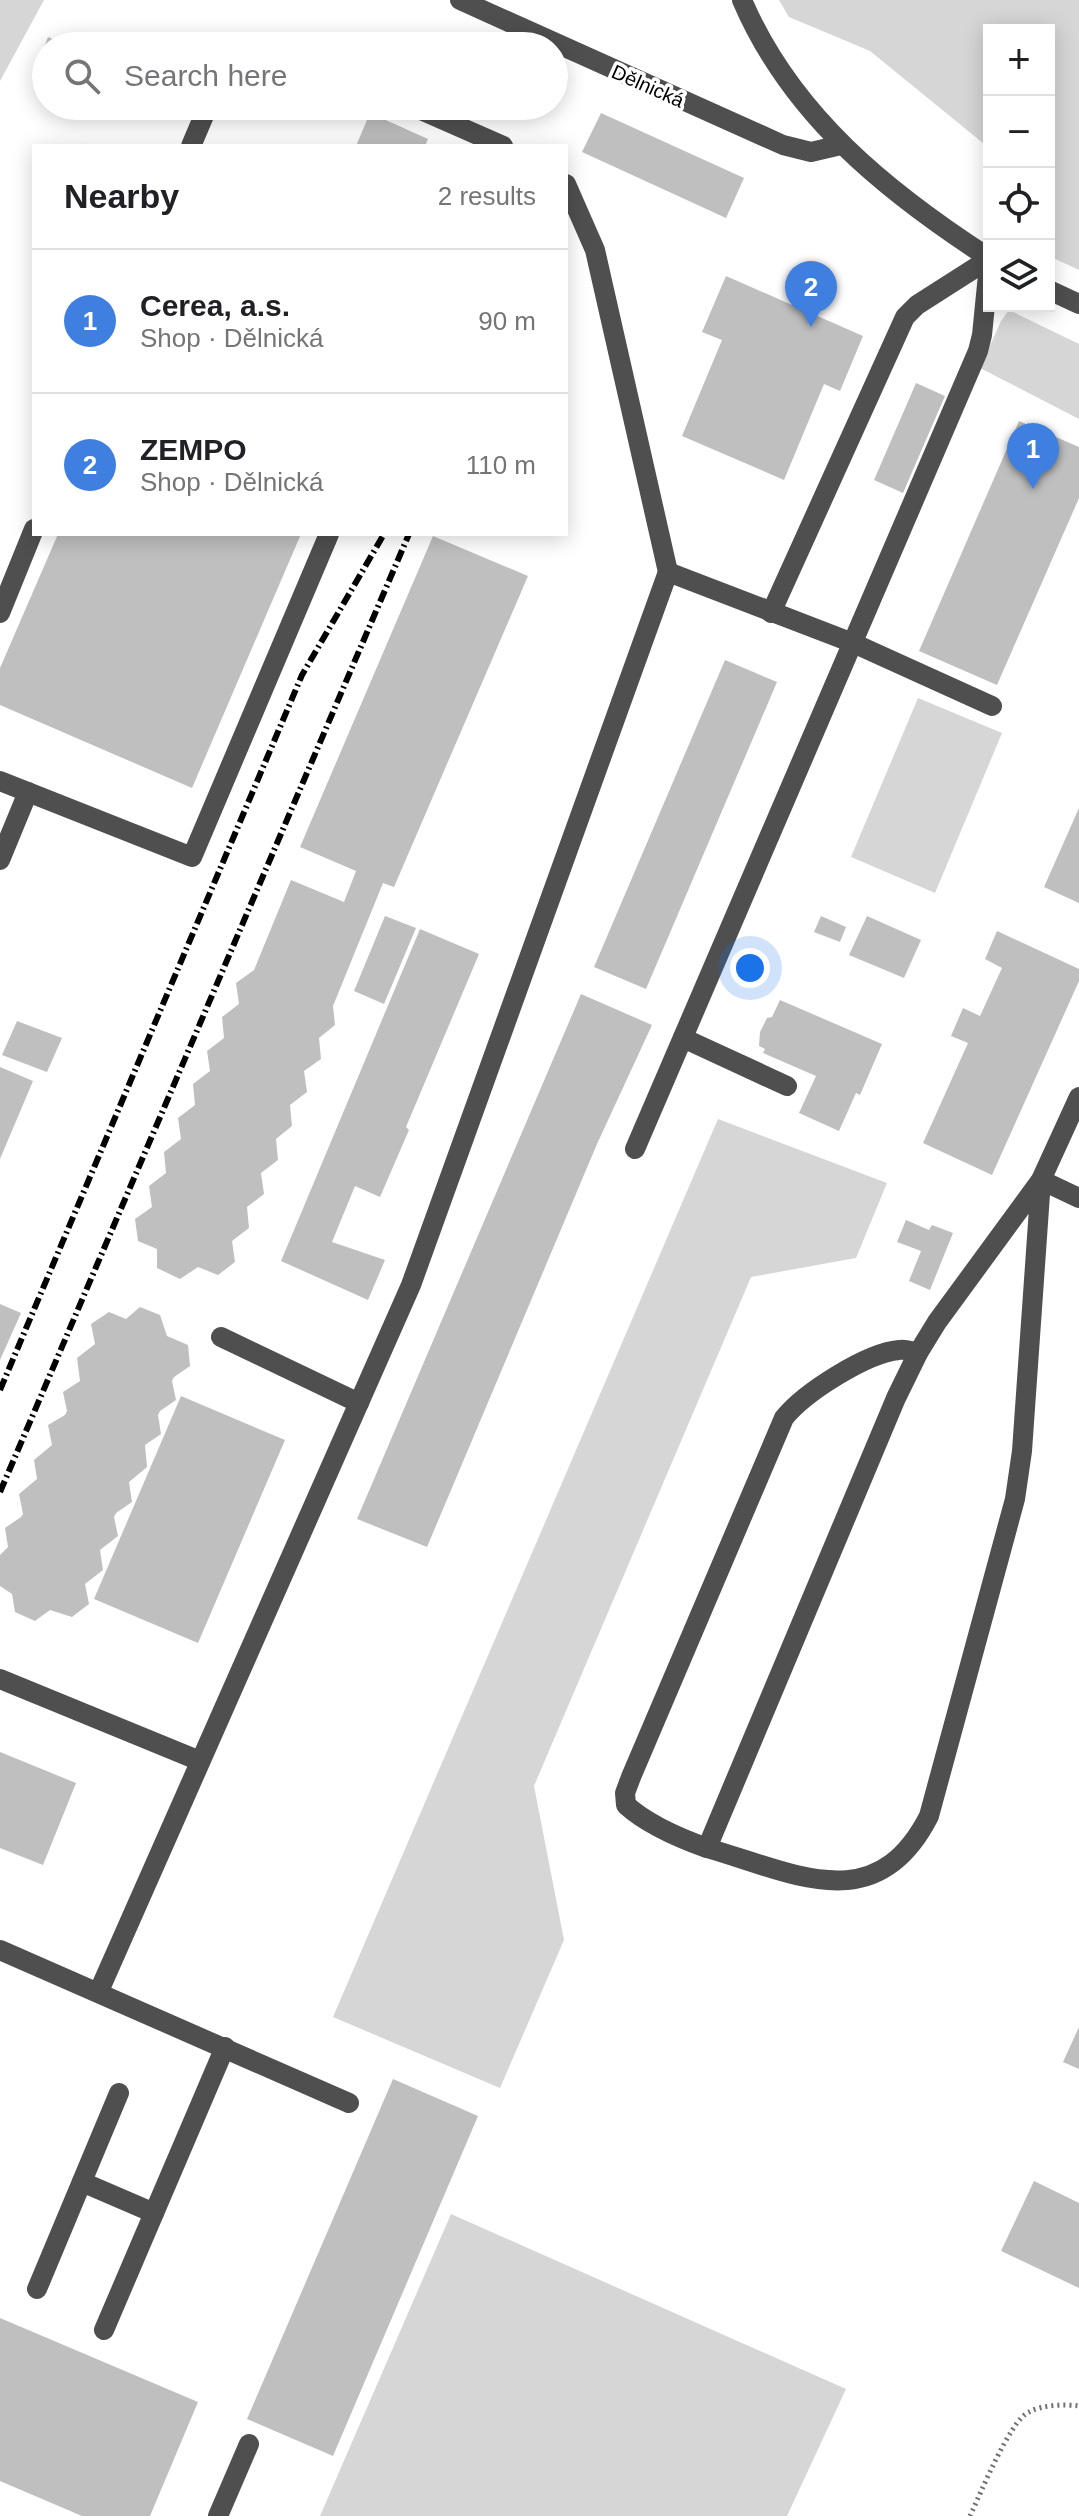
<!DOCTYPE html>
<html lang="en">
<head>
<meta charset="utf-8">
<style>
	body { margin:0; font-family:Helvetica,sans-serif; background:#f2f2f2; color:#202124 }
	.controls { position:absolute; right:24px; top:24px; display:grid; overflow:hidden; border-radius:0px; box-shadow:0 4px 20px #0003 }
	.controls button { width:72px; height:72px; display:grid; place-items:center; padding:0; border:0; border-bottom:2px solid #e0e0e0; background:#fff; color:#202124; font:40px sans-serif }
	.you { position:absolute; left:750px; top:968px; width:28px; height:28px; margin:-20px; border:6px solid #fff; border-radius:50%; background:#1a73e8; box-shadow:0 0 0 12px #1a73e833 }
	.badge { display:grid; place-items:center; width:52px; height:52px; border-radius:50%; background:#0b8043; color:#fff; font-size:26px; font-weight:700 }
	.pin { position:absolute; translate:-50% -66px; filter:drop-shadow(0 2px 4px #0008) }
	.pin::after { content:''; position:absolute; top:42px; width:28px; height:24px; background:inherit; clip-path:polygon(0 0,100% 0,50% 100%) }
	.list { margin:0; padding:0; list-style:none }
	h2 { display:flex; justify-content:space-between; align-items:center; height:104px; margin:0; padding:0 32px; font-size:34px }
	h2 small { font-size:26px; font-weight:400; color:#757577 }
	.list li { display:grid; grid-template-columns:52px 1fr auto; gap:24px; align-items:center; box-sizing:border-box; height:144px; padding:0 32px; border-top:2px solid #e0e0e0 }
	.list b { display:block; font-size:30px; white-space:nowrap }
	.list p { margin:0; font-size:26px; white-space:nowrap; color:#757577 }
	.list em { font-size:26px; font-style:normal; color:#757577 }
	.icon { flex:none; width:44px; height:44px; fill:none; stroke:currentColor; stroke-width:2; stroke-linecap:round; stroke-linejoin:round }
	.map { position:relative; flex:none; width:1079px; height:2516px; overflow:hidden }
	.search { position:absolute; background:#fff; box-shadow:0 4px 20px #0003; left:32px; top:32px; width:536px; height:88px; display:flex; align-items:center; gap:20px; box-sizing:border-box; padding:0 28px; border-radius:44px; color:#757577; font-size:30px }
	.panel { position:absolute; background:#fff; box-shadow:0 4px 20px #0003; left:32px; top:144px; width:536px; height:392px; border-radius:0px }
	.map>svg:first-child { display:block }
	.green { fill:#d6d6d6 }
	.building { fill:#bfbfbf }
	.lines { fill:none; stroke-linecap:round; stroke-linejoin:round }
	.path { stroke:#717171; stroke-width:5; stroke-dasharray:2 4; stroke-linecap:butt }
	.minor { stroke:#4f4f4f; stroke-width:20 }
	.rail { stroke:#000; stroke-width:6; stroke-dasharray:12 4 2 4; stroke-linecap:butt }
	.labels { text-anchor:middle; stroke-width:7; stroke-linejoin:round; paint-order:stroke }
	.street-label { font-size:20px; fill:#000; stroke:#fff }
</style>
</head>
<body>
<div class="map">
<svg width="1079" height="2516" viewBox="0 0 1079 2516">
	<rect width="100%" height="100%" fill="#fff"/>
	<g class="green">
		<polygon points="0,0 44,0 0,81"/>
		<polygon points="779,0 1079,0 1079,270 1051,257 1049,245 1049,30 989,30 989,148 870,51 789,17"/>
		<polygon points="1009,310 1079,344 1079,419 980,368 1001,321"/>
		<polygon points="918,698 1002,733 935,893 851,857"/>
		<polygon points="718,1119 887,1183 856,1258 751,1277 534,1786 564,1940 500,2088 333,2017"/>
		<polygon points="451,2214 846,2389 787,2516 320,2516"/>
	</g>
	<g class="building">
		<polygon points="48,37 69,46 46,46 46,80 34,74"/>
		<polygon points="370,113 428,139 425,146 356,146"/>
		<polygon points="601,113 744,178 726,218 582,152"/>
		<polygon points="726,276 863,336 840,391 824,384 784,480 682,436 722,340 702,332"/>
		<polygon points="916,383 945,396 903,493 874,480"/>
		<polygon points="1019,421 1079,447 1079,498 997,685 919,651"/>
		<polygon points="58,534 301,534 192,788 0,705 0,668"/>
		<polygon points="433,536 528,576 394,887 383,883 333,1006 335,1025 319,1038 321,1059 304,1071 307,1092 290,1105 292,1126 276,1139 278,1160 261,1173 264,1194 247,1207 249,1228 232,1241 235,1262 218,1275 198,1267 180,1279 157,1268 157,1249 138,1241 135,1219 152,1207 149,1186 166,1173 164,1152 181,1139 178,1118 195,1105 193,1084 210,1071 207,1051 224,1038 222,1017 239,1004 236,983 254,970 291,880 344,902 356,871 300,847"/>
		<polygon points="725,660 777,682 646,989 594,967"/>
		<polygon points="1079,808 1079,903 1044,887"/>
		<polygon points="385,916 416,928 384,1004 354,991"/>
		<polygon points="821,916 846,927 840,942 814,932"/>
		<polygon points="867,916 921,940 904,978 849,955"/>
		<polygon points="420,929 479,954 406,1127 409,1130 380,1197 355,1186 332,1242 385,1260 368,1300 281,1261"/>
		<polygon points="997,931 1079,969 1079,981 992,1175 923,1143 968,1043 951,1036 963,1008 980,1016 1002,968 985,959"/>
		<polygon points="581,994 652,1025 597,1144 427,1547 357,1519"/>
		<polygon points="780,1000 882,1044 860,1095 856,1093 839,1131 799,1113 816,1076 763,1053 765,1049 759,1046 760,1032 767,1018 772,1017"/>
		<polygon points="17,1021 62,1038 47,1072 2,1055"/>
		<polygon points="0,1067 33,1081 0,1159"/>
		<polygon points="906,1220 929,1230 932,1225 953,1233 930,1290 909,1281 921,1251 897,1242"/>
		<polygon points="0,1304 21,1313 0,1360"/>
		<polygon points="140,1307 160,1315 167,1336 188,1345 190,1366 174,1377 172,1381 176,1400 160,1411 158,1415 161,1434 145,1445 147,1467 129,1482 132,1502 116,1513 114,1517 118,1536 100,1550 103,1570 85,1584 89,1604 72,1617 50,1610 35,1621 15,1612 12,1594 0,1586 0,1555 8,1547 5,1528 21,1517 23,1514 19,1494 37,1479 34,1460 52,1445 48,1425 65,1415 67,1411 63,1392 80,1381 77,1358 95,1344 91,1324 109,1312 126,1319"/>
		<polygon points="181,1396 285,1440 198,1643 94,1599"/>
		<polygon points="0,1752 76,1783 43,1865 0,1848"/>
		<polygon points="1079,2027 1079,2069 1063,2062"/>
		<polygon points="393,2079 478,2116 333,2456 247,2419"/>
		<polygon points="1034,2181 1079,2203 1079,2288 1001,2251"/>
		<polygon points="0,2318 198,2402 150,2516 82,2516 0,2481"/>
	</g>
	<g class="lines">
		<path class="path" d="M 970,2516 C 980,2495 1010,2420 1029,2412 C 1042,2405 1064,2404 1079,2406"/>
		<g class="minor">
			<polyline points="460,0 783,145 811,152 841,145"/>
			<path d="M 742,0 C 791,115 887,192 989,258"/>
			<polyline points="412,106 503,146"/>
			<polyline points="191,146 208,106"/>
			<polyline points="566,184 595,250 668,572"/>
			<polyline points="1049,290 1079,304"/>
			<polyline points="0,613 34,529"/>
			<polyline points="771,613 905,317 917,305 989,259"/>
			<polyline points="0,781 192,857 329,534"/>
			<polyline points="0,860 28,792"/>
			<polyline points="683,1038 787,1086"/>
			<polyline points="635,1149 978,351 982,335 989,265"/>
			<path d="M 1041,1180 L 1022,1451 L 1015,1499 L 929,1816 C 876,1920 794,1873 707,1848 L 896,1398 L 918,1353 L 937,1322 L 1041,1180 L 1079,1097"/>
			<polyline points="1041,1180 1079,1198"/>
			<polyline points="221,1337 359,1403"/>
			<polyline points="0,1679 200,1761"/>
			<path d="M 707,1848 C 679,1838 648,1825 626,1805 L 625,1793 L 631,1777 L 784,1418 C 804,1393 866,1353 899,1350 C 905,1349 911,1351 918,1353"/>
			<polyline points="0,1950 349,2103"/>
			<polyline points="99,1991 411,1285 668,572 853,643 992,706"/>
			<polyline points="82,2182 154,2213"/>
			<polyline points="37,2289 119,2093"/>
			<polyline points="104,2330 225,2047"/>
			<polyline points="218,2516 249,2444"/>
		</g>
		<g class="rail">
			<polyline points="0,1390 302,675 384,534"/>
			<polyline points="0,1492 409,534"/>
		</g>
	</g>
	<g class="labels">
		<g class="street-label">
			<text transform="translate(648 86) rotate(24)" y="7">Dělnická</text>
		</g>
	</g>
</svg>
<div class="controls">
<button>+</button>
<button>−</button>
<button><svg class="icon" aria-label="locate" viewBox="0 0 24 24"><circle cx="12" cy="12" r="6"/><path d="M12 2v4M12 18v4M2 12h4M18 12h4"/></svg></button>
<button><svg class="icon" aria-label="layers" viewBox="0 0 24 24"><path d="M12 4l9 5-9 5-9-5zM3 14l9 5 9-5"/></svg></button>
</div>
<div class="you"></div>
<div class="pin badge" style="left:1033px;top:489px;background:#3f7fe0">1</div>
<div class="pin badge" style="left:811px;top:327px;background:#3f7fe0">2</div>
<div class="search"><svg class="icon" aria-label="search" viewBox="0 0 24 24"><circle cx="10" cy="10" r="6"/><path d="M15 15l6 6"/></svg>Search here</div>
<section class="panel">
<h2>Nearby<small>2 results</small></h2>
<ul class="list">
<li><span class="badge" style="background:#3f7fe0">1</span><div><b>Cerea, a.s.</b><p>Shop · Dělnická</p></div><em>90 m</em></li>
<li><span class="badge" style="background:#3f7fe0">2</span><div><b>ZEMPO</b><p>Shop · Dělnická</p></div><em>110 m</em></li>
</ul>
</section>
</div>
</body>
</html>
